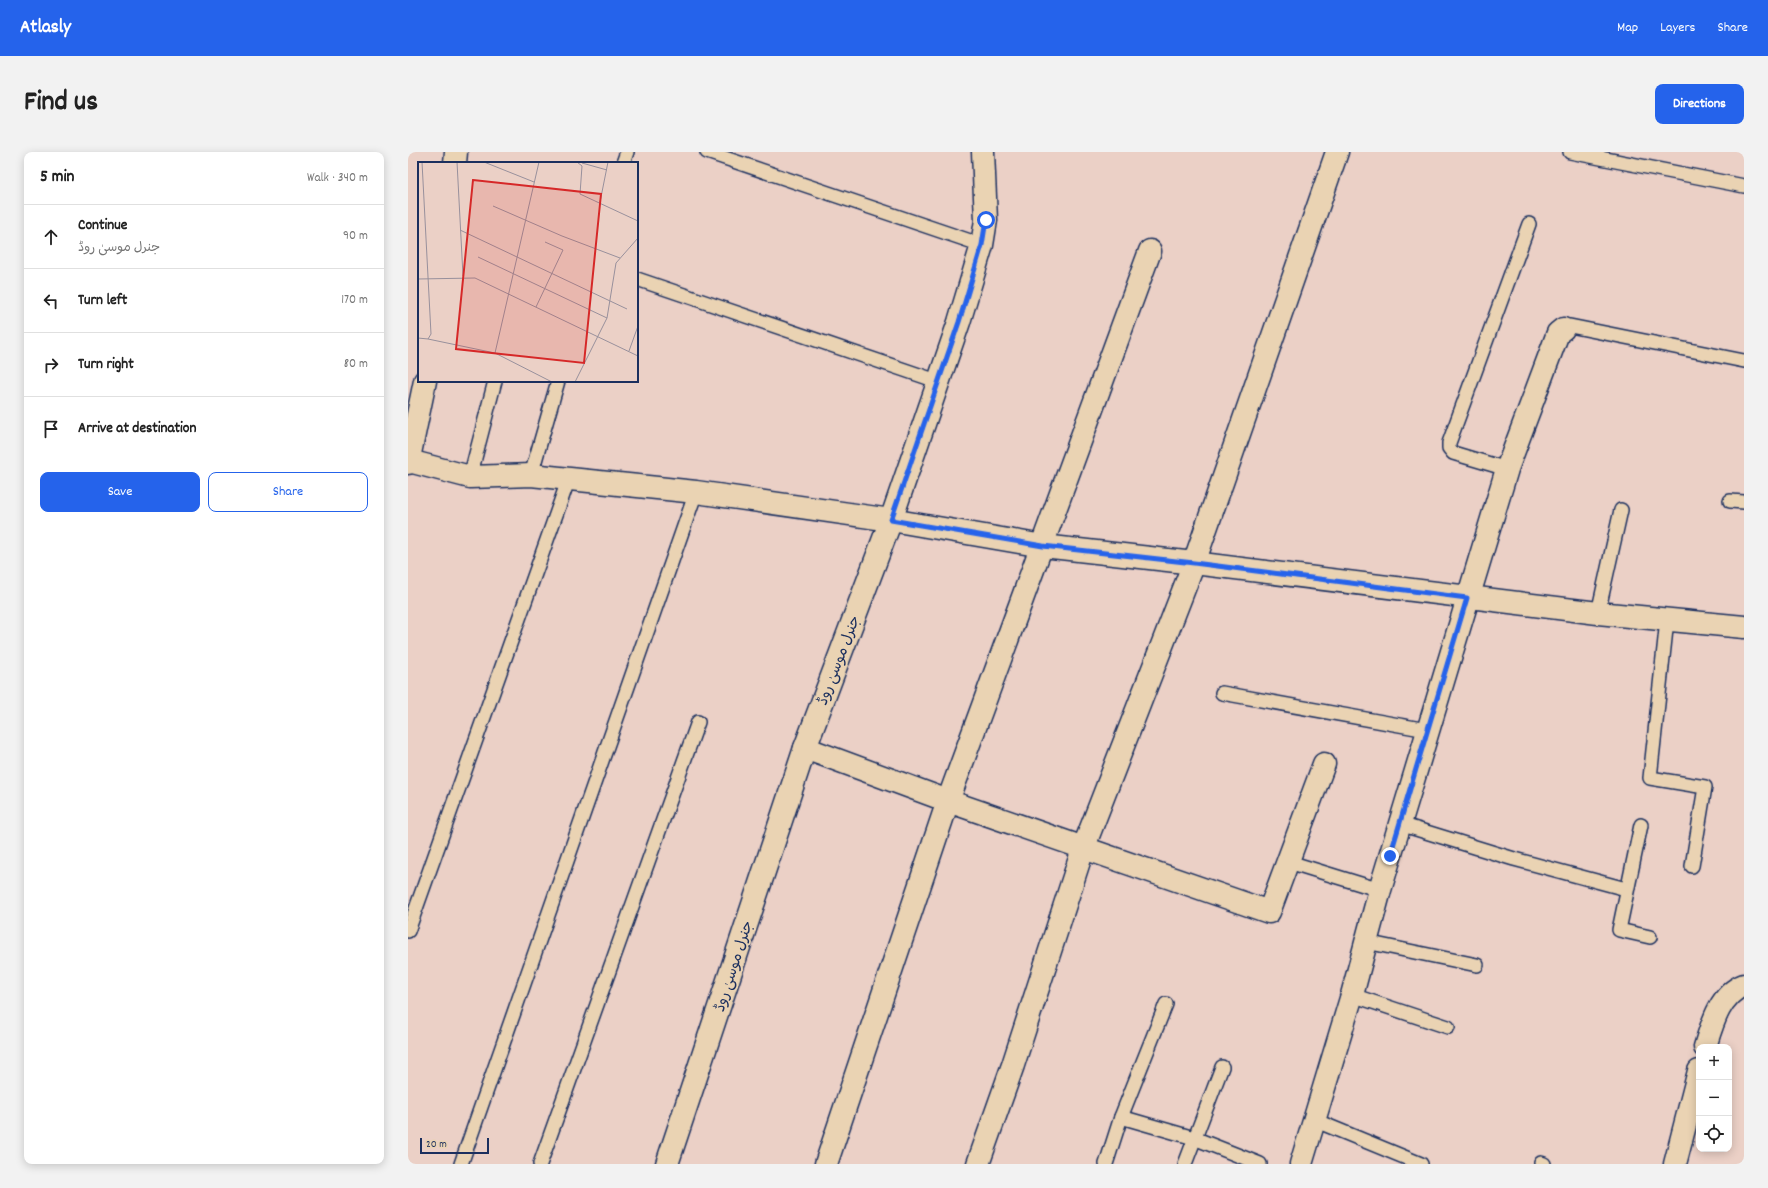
<!DOCTYPE html>
<html lang="en">
<head>
<meta charset="utf-8">
<style>
	body { margin:0; font-family:Dekko,"Playpen Sans Arabic",sans-serif; background:#f2f2f2; color:#222 }
	.controls { position:absolute; right:12px; bottom:12px; display:grid; overflow:hidden; border-radius:8px; box-shadow:0 2px 10px #0003 }
	.controls button { width:36px; height:36px; display:grid; place-items:center; padding:0; border:0; border-bottom:1px solid #e0e0e0; background:#fff; color:#222; font:20px sans-serif }
	.scale { position:absolute; left:12px; bottom:10px; width:69px; box-sizing:border-box; padding-left:4px; border:2px solid #1b2f5e; border-top:0; font-size:11px; line-height:14px; white-space:nowrap; color:#1b2f5e; -webkit-text-stroke:3px #ead3b3; paint-order:stroke }
	.stop { position:absolute; width:12px; height:12px; margin:-9px; border:3px solid #2563eb; border-radius:50%; background:#fff }
	.stop.end { background:#2563eb; border-color:#fff; box-shadow:0 1px 4px #0008 }
	.list { margin:0; padding:0; list-style:none }
	h2 { display:flex; justify-content:space-between; align-items:center; height:52px; margin:0; padding:0 16px; font-size:17px }
	h2 small { font-size:13px; font-weight:400; color:#767676 }
	.list li { display:grid; grid-template-columns:26px 1fr auto; gap:12px; align-items:center; box-sizing:border-box; height:64px; padding:0 16px; border-top:1px solid #e0e0e0 }
	.list b { display:block; font-size:15px; white-space:nowrap }
	.list p { margin:0; font-size:13px; white-space:nowrap; color:#767676 }
	.list em { font-size:13px; font-style:normal; color:#767676 }
	.actions { display:flex; gap:8px; padding:12px 16px }
	.actions a { flex:1; padding:9px 0; border:1px solid #2563eb; border-radius:8px; text-align:center; font-size:14px; color:#2563eb }
	.actions .main { background:#2563eb; color:#fff }
	.icon { flex:none; width:22px; height:22px; fill:none; stroke:currentColor; stroke-width:2; stroke-linecap:round; stroke-linejoin:round }
	.map { position:relative; flex:none; width:1336px; height:1012px; overflow:hidden; border-radius:8px }
	header { display:flex; align-items:center; gap:24px; box-sizing:border-box; height:56px; padding:0 20px; background:#2563eb; color:#fff }
	header strong { font-size:19px }
	nav { display:flex; gap:22px; margin-inline-start:auto; font-size:14px }
	.intro { display:flex; align-items:center; justify-content:space-between; box-sizing:border-box; height:96px; padding:0 24px }
	h1 { margin:0; font-size:28px }
	.button { padding:10px 18px; border-radius:8px; background:#2563eb; color:#fff; font-size:14px; font-weight:700 }
	main { display:flex; gap:24px; padding:0 24px }
	aside { flex:1; background:#fff; border-radius:8px; box-shadow:0 2px 10px #0003 }
	.map>svg:first-child { display:block }
	.lines { fill:none; stroke-linecap:round; stroke-linejoin:round }
	.service-casing { stroke:#1b2f5e; stroke-width:16 }
	.minor-casing { stroke:#1b2f5e; stroke-width:25 }
	.service { stroke:#ead3b3; stroke-width:13 }
	.minor { stroke:#ead3b3; stroke-width:22 }
	.route { stroke:#2563eb; stroke-width:5 }
	.labels { text-anchor:middle; stroke-width:3.5; stroke-linejoin:round; paint-order:stroke }
	.street-label { font-size:15px; fill:#1b2f5e; stroke:#ead3b3 }
	.inset-road { fill:none; stroke:#98909c; stroke-width:1 }
	.view { fill:#d62828; fill-opacity:0.15; stroke:#d62828; stroke-width:2 }
	.inset-edge { fill:none; stroke:#1b2f5e; stroke-width:2 }
</style>
</head>
<body>
<header>
<strong>Atlasly</strong>
<nav><a>Map</a><a>Layers</a><a>Share</a></nav>
</header>
<div class="intro"><h1>Find us</h1><a class="button">Directions</a></div>
<main>
<aside>
<h2>5 min<small>Walk · 340 m</small></h2>
<ul class="list">
<li><svg class="icon" aria-label="ahead" viewBox="0 0 24 24"><path d="M12 20V5M6 11l6-6 6 6"/></svg><div><b>Continue</b><p>جنرل موسیٰ روڈ</p></div><em>90 m</em></li>
<li><svg class="icon" aria-label="left" viewBox="0 0 24 24"><path d="M17 20v-9H6M10 6l-5 5 5 5"/></svg><div><b>Turn left</b></div><em>170 m</em></li>
<li><svg class="icon" aria-label="right" viewBox="0 0 24 24"><path d="M7 20v-9h11M14 6l5 5-5 5"/></svg><div><b>Turn right</b></div><em>80 m</em></li>
<li><svg class="icon" aria-label="arrive" viewBox="0 0 24 24"><path d="M6 21V4h12l-3 4 3 4H6"/></svg><div><b>Arrive at destination</b></div></li>
</ul>
<div class="actions"><a class="main">Save</a><a>Share</a></div>
</aside>
<div class="map">
<svg width="1336" height="1012" viewBox="0 0 1336 1012">
	<rect width="100%" height="100%" fill="#ebd0c6"/>
	<filter id="ink" filterUnits="userSpaceOnUse"><feTurbulence type="fractalNoise" baseFrequency=".025" numOctaves="2"/><feDisplacementMap in="SourceGraphic" scale="8" xChannelSelector="R" yChannelSelector="G"/><feConvolveMatrix kernelMatrix="1 2 1 2 8 2 1 2 1" color-interpolation-filters="sRGB"/></filter>
	<g filter="url(#ink)">
		<g class="lines">
			<defs>
				<g id="service">
					<polyline points="299,0 574,93"/>
					<polyline points="1162,0 1336,34"/>
					<polyline points="215,11 219,0"/>
					<polyline points="229,127 529,229"/>
					<polyline points="1155,177 1162,174 1336,209"/>
					<polyline points="1099,317 1045,301 1041,296 1041,291 1121,72"/>
					<polyline points="123,323 150,229"/>
					<polyline points="62,325 87,229"/>
					<polyline points="1322,349 1336,350"/>
					<polyline points="1190,461 1213,358"/>
					<polyline points="1259,468 1242,626 1297,635 1284,714"/>
					<polyline points="814,541 1019,578"/>
					<polyline points="992,672 1106,707 1218,737"/>
					<polyline points="1233,673 1211,778 1242,785"/>
					<polyline points="881,710 972,738"/>
					<polyline points="0,779 161,326"/>
					<polyline points="958,790 1069,813"/>
					<polyline points="944,843 1040,875"/>
					<polyline points="713,965 786,986 852,1012"/>
					<polyline points="906,968 1013,1012"/>
					<polyline points="1133,1011 1136,1012"/>
					<polyline points="53,1012 288,340"/>
					<polyline points="132,1012 290,570"/>
					<polyline points="698,1012 713,965 758,852"/>
					<polyline points="777,1012 814,915"/>
				</g>
				<g id="minor">
					<polyline points="47,11 48,0"/>
					<polyline points="1,309 62,325 123,323 288,340 483,368 635,394 786,411 1190,461 1336,475"/>
					<polyline points="0,311 17,229"/>
					<polyline points="397,596 540,649 861,760 916,612"/>
					<path d="M 1297,895 C 1304,872 1312,842 1336,833"/>
					<polyline points="259,1012 397,596 483,368 551,170 574,93 578,68 575,0"/>
					<polyline points="418,1012 540,649 742,99"/>
					<polyline points="570,1012 605,913 675,697 786,411 929,0"/>
					<polyline points="893,1012 944,843 972,738 1099,317 1150,181 1155,177"/>
					<polyline points="1267,1012 1291,919"/>
				</g>
			</defs>
			<use href="#service" class="service-casing"/>
			<use href="#minor" class="minor-casing"/>
			<use href="#service" class="service"/>
			<use href="#minor" class="minor"/>
		</g>
	</g>
	<g class="lines" filter="url(#ink)">
		<polyline class="route" points="578,68 574,93 551,170 483,368 635,394 786,411 1059,446 982,704"/>
	</g>
	<g class="labels">
		<g class="street-label">
			<text transform="translate(430 508) rotate(-69)" y="5">جنرل موسیٰ روڈ</text>
			<text transform="translate(325 814) rotate(-72)" y="5">جنرل موسیٰ روڈ</text>
		</g>
	</g>
	<g transform="translate(10 10)">
		<rect width="220" height="220" fill="#ebd0c6"/>
		<path class="inset-road" d="M 39,0 L 45,114M 66,0 L 116,20M 159,0 L 164,4 L 162,32 L 220,59M 164,1 L 189,8M 182,40 L 190,0M 75,44 L 144,74 L 202,96M 42,68 L 209,147M 60,95 L 189,156M 0,117 L 57,116 L 220,194M 118,145 L 145,88 L 127,80M 0,176 L 10,177 L 13,172 L 4,0M 10,177 L 77,191 L 134,220M 211,189 L 220,164M 77,191 L 121,0M 157,220 L 189,156 L 198,101 L 220,76"/>
		<path class="view" d="M 55,18 L 183,32 L 166,201 L 38,187 Z"/>
		<rect width="220" height="220" class="inset-edge"/>
	</g>
</svg>
<div class="controls">
<button>+</button>
<button>−</button>
<button><svg class="icon" aria-label="locate" viewBox="0 0 24 24"><circle cx="12" cy="12" r="6"/><path d="M12 2v4M12 18v4M2 12h4M18 12h4"/></svg></button>
</div>
<div class="scale">20 m</div>
<div class="stop" style="left:578px;top:68px"></div>
<div class="stop end" style="left:982px;top:704px"></div>
</div>
</main>
</body>
</html>
